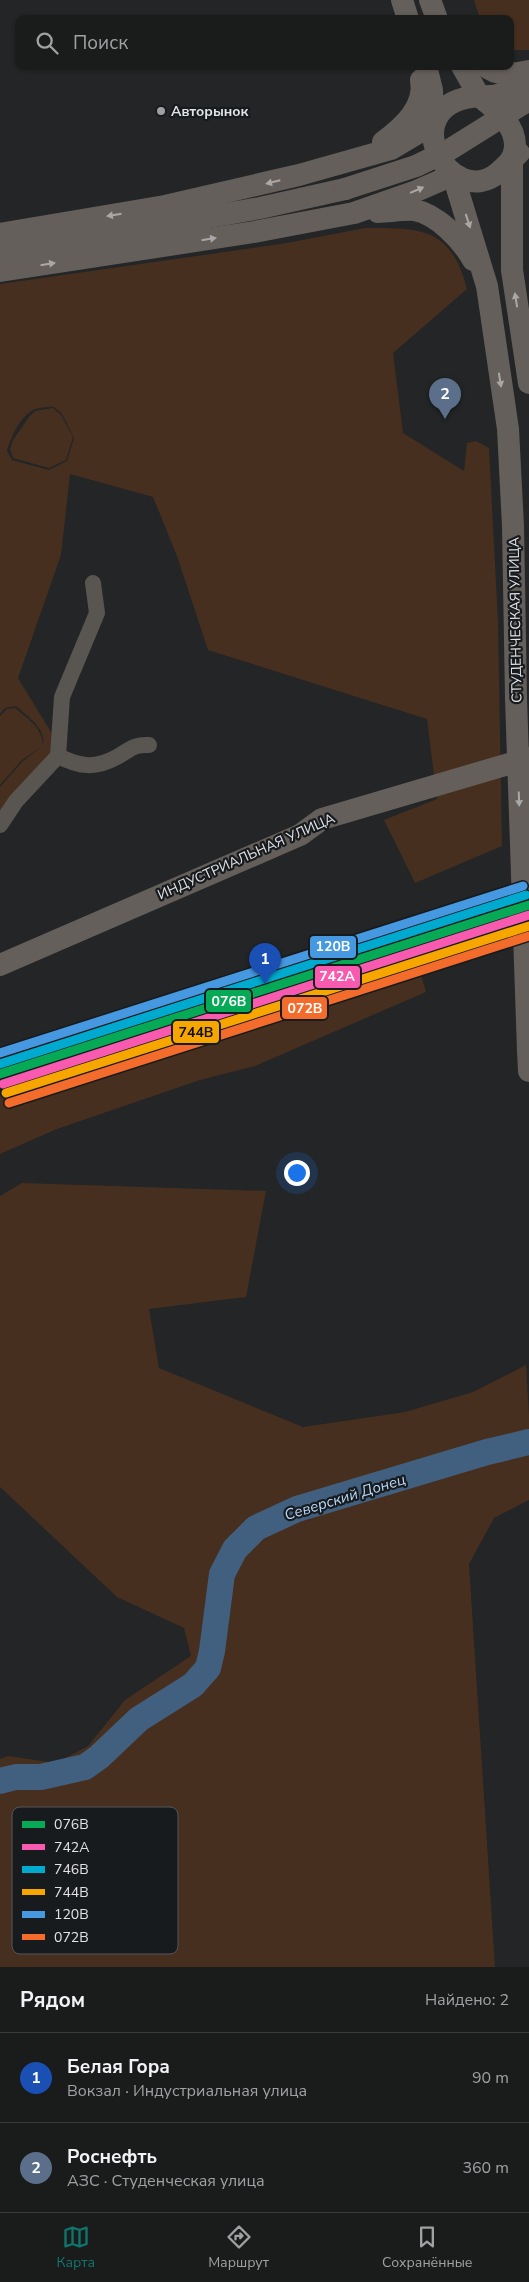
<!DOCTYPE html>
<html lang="ru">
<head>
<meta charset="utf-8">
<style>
	body { margin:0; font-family:"Nunito Sans",sans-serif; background:#232525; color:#f1f3f6 }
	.you { position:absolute; left:296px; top:1172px; width:18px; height:18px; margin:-12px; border:4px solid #fff; border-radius:50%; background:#1a73e8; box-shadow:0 0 0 8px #1a73e833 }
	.badge { display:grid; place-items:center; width:32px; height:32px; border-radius:50%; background:#0f766e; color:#fff; font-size:16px; font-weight:700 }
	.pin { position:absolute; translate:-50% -41px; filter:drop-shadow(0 1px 2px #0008) }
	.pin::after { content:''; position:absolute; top:26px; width:18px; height:15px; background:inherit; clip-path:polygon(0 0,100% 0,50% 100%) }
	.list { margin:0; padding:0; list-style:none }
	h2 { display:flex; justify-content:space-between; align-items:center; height:65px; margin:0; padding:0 20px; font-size:21px }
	h2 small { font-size:16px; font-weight:400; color:#9fa1a3 }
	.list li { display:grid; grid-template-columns:32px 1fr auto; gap:15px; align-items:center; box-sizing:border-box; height:90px; padding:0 20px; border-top:1px solid #383a3b }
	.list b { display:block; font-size:19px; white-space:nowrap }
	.list p { margin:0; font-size:16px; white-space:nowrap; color:#9fa1a3 }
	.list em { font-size:16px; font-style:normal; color:#9fa1a3 }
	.icon { flex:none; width:28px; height:28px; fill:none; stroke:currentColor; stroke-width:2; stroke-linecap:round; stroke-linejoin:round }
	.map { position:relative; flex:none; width:529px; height:1967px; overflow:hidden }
	.search { position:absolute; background:#1a1c1c; box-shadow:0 1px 4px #0004; left:15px; right:15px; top:15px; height:55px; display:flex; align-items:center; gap:12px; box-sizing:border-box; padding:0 18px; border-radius:10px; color:#9fa1a3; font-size:19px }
	.sheet { height:245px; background:#1a1c1c }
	nav { display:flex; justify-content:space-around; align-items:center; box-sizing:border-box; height:70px; border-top:1px solid #383a3b; background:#1a1c1c; font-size:14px; color:#9fa1a3 }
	nav a { display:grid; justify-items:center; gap:2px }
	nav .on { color:#0f766e }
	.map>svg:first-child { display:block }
	.green { fill:#462f1f; fill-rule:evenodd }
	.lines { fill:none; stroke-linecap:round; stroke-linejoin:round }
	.river { stroke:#41607f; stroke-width:26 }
	.street { stroke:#595551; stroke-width:16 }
	.secondary { stroke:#655f5b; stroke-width:22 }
	.secondary-bridge { stroke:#655f5b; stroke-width:22 }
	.rail-1-casing { stroke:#181b1e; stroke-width:12 }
	.rail-2-casing { stroke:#181b1e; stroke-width:12 }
	.rail-3-casing { stroke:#181b1e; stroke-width:12 }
	.rail-4-casing { stroke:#181b1e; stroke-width:12 }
	.rail-5-casing { stroke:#181b1e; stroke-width:12 }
	.rail-6-casing { stroke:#181b1e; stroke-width:12 }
	.rail-1 { stroke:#06aa56; stroke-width:9 }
	.rail-2 { stroke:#f75aaf; stroke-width:9 }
	.rail-3 { stroke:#00a9ce; stroke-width:9 }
	.rail-4 { stroke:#f7a600; stroke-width:9 }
	.rail-5 { stroke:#4699e1; stroke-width:9 }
	.rail-6 { stroke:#f36c2b; stroke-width:9 }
	.oneway { fill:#aaa8a7 }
	.poi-dot { fill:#9fa0a3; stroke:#181b1e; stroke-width:2 }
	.labels { text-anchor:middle; stroke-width:4.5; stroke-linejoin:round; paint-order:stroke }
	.poi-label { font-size:14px; font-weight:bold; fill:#e2e3e6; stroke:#181b1e; text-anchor:start }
	.street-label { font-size:14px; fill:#e2e3e6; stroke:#181b1e }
	.water-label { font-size:15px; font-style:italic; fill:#b7d8fa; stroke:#181b1e }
	.key { fill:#181b1e; stroke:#55575a; stroke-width:1 }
	.key-label { font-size:14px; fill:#e2e3e6 }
	.line-badge { stroke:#181b1e; stroke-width:2 }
	.badge-label { font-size:14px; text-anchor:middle; font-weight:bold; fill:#fff }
	.pale-badge-label { font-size:14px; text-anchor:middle; font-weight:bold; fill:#111 }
</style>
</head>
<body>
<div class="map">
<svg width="529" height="1967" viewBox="0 0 529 1967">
	<rect width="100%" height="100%" fill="#232526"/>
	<g class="green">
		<polygon points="474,0 529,0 529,50 510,50 510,19 480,19"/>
		<path d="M 365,228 C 421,228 451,227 467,289 L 393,353 L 403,433 L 464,471 L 467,443 L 476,441 L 489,448 L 498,622 L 502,846 L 415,883 L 384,820 L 437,799 L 427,719 L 208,650 L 177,556 L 153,497 L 70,474 L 61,555 L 18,678 L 54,737 L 54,757 L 0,821 L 0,787 L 23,761 L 41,747 L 22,760 L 0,785 L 0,716 L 7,709 L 15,708 C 28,719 42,727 43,745 C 46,728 28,717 16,706 L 5,708 L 0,714 L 0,284 L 281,244 ZM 54,407 L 62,414 L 74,438 L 67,461 L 49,470 L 12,460 L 7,451 C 11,437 20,417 33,410 C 39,407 47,407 54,407 Z"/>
		<polygon points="53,408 61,415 73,437 66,460 49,468 13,458 10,449 13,440 29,417 35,411"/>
		<polygon points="416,957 426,992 255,1066 200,1080 57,1129 0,1154 0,1095"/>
		<polygon points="22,1183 266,1191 246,1297 149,1309 159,1368 303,1427 405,1412 473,1392 526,1365 529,1415 529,1500 494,1518 469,1564 495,1967 0,1967 0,1759 8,1756 56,1763 88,1746 125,1700 191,1656 184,1628 117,1597 0,1487 0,1196"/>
	</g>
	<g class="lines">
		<polyline class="river" points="0,1781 16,1777 41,1777 85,1767 99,1757 139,1719 193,1685 208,1668 212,1651 222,1574 235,1549 256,1528 297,1509 487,1452 529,1442"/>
		<g class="street">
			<path d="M 93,583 L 97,613 L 62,697 L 58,756 C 80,767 95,769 117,757 C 130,750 133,744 149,745"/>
			<polyline points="0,825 16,801 58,756"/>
		</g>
		<g class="secondary">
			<polyline points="402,0 408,19"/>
			<polyline points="430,0 437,19"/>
			<path d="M 462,66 L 479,96 C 502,98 511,90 529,77"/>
			<path d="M 485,66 C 497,77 515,74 529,71"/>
			<path d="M 479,96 C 495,109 516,124 515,147 C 514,159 508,164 499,172 C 451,214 389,103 479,96 Z"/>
			<path d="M 383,142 C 403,127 426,107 421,80"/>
			<polyline points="519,153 512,160 512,270 529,383"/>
			<path d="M 378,212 C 389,212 403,209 414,210 C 437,214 462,240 473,260"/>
			<polyline points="0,234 165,206 299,175 391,149 433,124 432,90 426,66"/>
			<polyline points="0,254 260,208 345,189"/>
			<polyline points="0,271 254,232 354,213 414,192 453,175 487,286 508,429 513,526 516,698"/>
			<polyline points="0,965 300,835 322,819 529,758"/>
			<polyline points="528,1051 529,1071"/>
		</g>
		<g class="secondary-bridge">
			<polyline points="345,189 416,166 449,150 529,100"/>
			<polyline points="516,698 528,1051"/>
		</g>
		<defs>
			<polyline id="rail-1" points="0,1074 529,905"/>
			<polyline id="rail-2" points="3,1084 529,915"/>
			<polyline id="rail-3" points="0,1064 526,895"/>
			<polyline id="rail-4" points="6,1093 529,926"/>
			<polyline id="rail-5" points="0,1053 523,886"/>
			<polyline id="rail-6" points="9,1103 529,936"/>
		</defs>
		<use href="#rail-1" class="rail-1-casing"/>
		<use href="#rail-2" class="rail-2-casing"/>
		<use href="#rail-3" class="rail-3-casing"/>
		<use href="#rail-4" class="rail-4-casing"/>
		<use href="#rail-5" class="rail-5-casing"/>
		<use href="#rail-6" class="rail-6-casing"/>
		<use href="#rail-1" class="rail-1"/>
		<use href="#rail-2" class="rail-2"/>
		<use href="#rail-3" class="rail-3"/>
		<use href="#rail-4" class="rail-4"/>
		<use href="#rail-5" class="rail-5"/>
		<use href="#rail-6" class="rail-6"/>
	</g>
	<defs><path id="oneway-solid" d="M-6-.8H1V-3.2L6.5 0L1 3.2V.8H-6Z" transform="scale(1.25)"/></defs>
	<g class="oneway">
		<use href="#oneway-solid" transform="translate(273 182) rotate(166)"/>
		<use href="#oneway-solid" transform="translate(417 190) rotate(-23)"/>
		<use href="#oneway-solid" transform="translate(114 215) rotate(171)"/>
		<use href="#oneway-solid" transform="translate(468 221) rotate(72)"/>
		<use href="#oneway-solid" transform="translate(209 239) rotate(-9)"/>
		<use href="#oneway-solid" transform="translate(48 264) rotate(-9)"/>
		<use href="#oneway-solid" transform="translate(516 300) rotate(-99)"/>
		<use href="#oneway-solid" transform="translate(500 380) rotate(81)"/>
		<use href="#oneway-solid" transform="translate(519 799) rotate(88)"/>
	</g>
	<circle class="poi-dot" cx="161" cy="111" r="5"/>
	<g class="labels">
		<g class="poi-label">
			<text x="171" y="116">Авторынок</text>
		</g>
		<g class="street-label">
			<text transform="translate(515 620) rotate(-91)" y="5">СТУДЕНЧЕСКАЯ УЛИЦА</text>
			<text transform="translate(246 856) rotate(-24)" y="5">ИНДУСТРИАЛЬНАЯ УЛИЦА</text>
		</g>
		<g class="water-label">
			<text transform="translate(345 1497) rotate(-17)" y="5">Северский Донец</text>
		</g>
	</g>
	<rect x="12" y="1807" width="166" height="147" rx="8" class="key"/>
	<rect x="22" y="1821" width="23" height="7" fill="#06aa56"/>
	<rect x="22" y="1844" width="23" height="6" fill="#f75aaf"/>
	<rect x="22" y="1866" width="23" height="7" fill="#00a9ce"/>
	<rect x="22" y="1889" width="23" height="6" fill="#f7a600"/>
	<rect x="22" y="1911" width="23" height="7" fill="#4699e1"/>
	<rect x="22" y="1934" width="23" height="6" fill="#f36c2b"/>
	<g class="key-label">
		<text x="54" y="1829">076В</text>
		<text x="54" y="1852">742А</text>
		<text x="54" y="1874">746В</text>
		<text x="54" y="1897">744В</text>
		<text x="54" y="1919">120В</text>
		<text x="54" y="1942">072В</text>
	</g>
	<g class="line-badge">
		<rect x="309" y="935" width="48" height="24" rx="5" fill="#4699e1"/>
		<rect x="314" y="965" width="47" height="24" rx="5" fill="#f75aaf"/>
		<rect x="205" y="989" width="47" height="24" rx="5" fill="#06aa56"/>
		<rect x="281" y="996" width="47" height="24" rx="5" fill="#f36c2b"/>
		<rect x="172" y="1020" width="48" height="24" rx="5" fill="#f7a600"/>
	</g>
	<g class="badge-label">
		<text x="333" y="951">120В</text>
		<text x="337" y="981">742А</text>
		<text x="229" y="1006">076В</text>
		<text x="305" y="1013">072В</text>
	</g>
	<g class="pale-badge-label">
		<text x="196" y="1037">744В</text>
	</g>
</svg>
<div class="you"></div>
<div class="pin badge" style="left:265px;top:984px;background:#1a4fb4">1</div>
<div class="pin badge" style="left:445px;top:419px;background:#5c6f8a">2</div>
<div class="search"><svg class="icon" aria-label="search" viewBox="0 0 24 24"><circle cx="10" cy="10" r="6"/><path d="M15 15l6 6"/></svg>Поиск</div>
</div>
<section class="sheet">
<h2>Рядом<small>Найдено: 2</small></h2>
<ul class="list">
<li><span class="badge" style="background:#1a4fb4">1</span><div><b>Белая Гора</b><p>Вокзал · Индустриальная улица</p></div><em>90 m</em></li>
<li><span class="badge" style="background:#5c6f8a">2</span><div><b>Роснефть</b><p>АЗС · Студенческая улица</p></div><em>360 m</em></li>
</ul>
</section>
<nav>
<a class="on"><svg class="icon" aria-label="map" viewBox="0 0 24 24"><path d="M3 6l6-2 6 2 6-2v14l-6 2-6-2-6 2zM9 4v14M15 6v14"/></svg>Карта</a>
<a><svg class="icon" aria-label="directions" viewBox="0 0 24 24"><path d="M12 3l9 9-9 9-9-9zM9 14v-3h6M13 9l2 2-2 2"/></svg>Маршрут</a>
<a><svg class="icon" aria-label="saved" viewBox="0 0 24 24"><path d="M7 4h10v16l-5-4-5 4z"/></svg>Сохранённые</a>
</nav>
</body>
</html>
